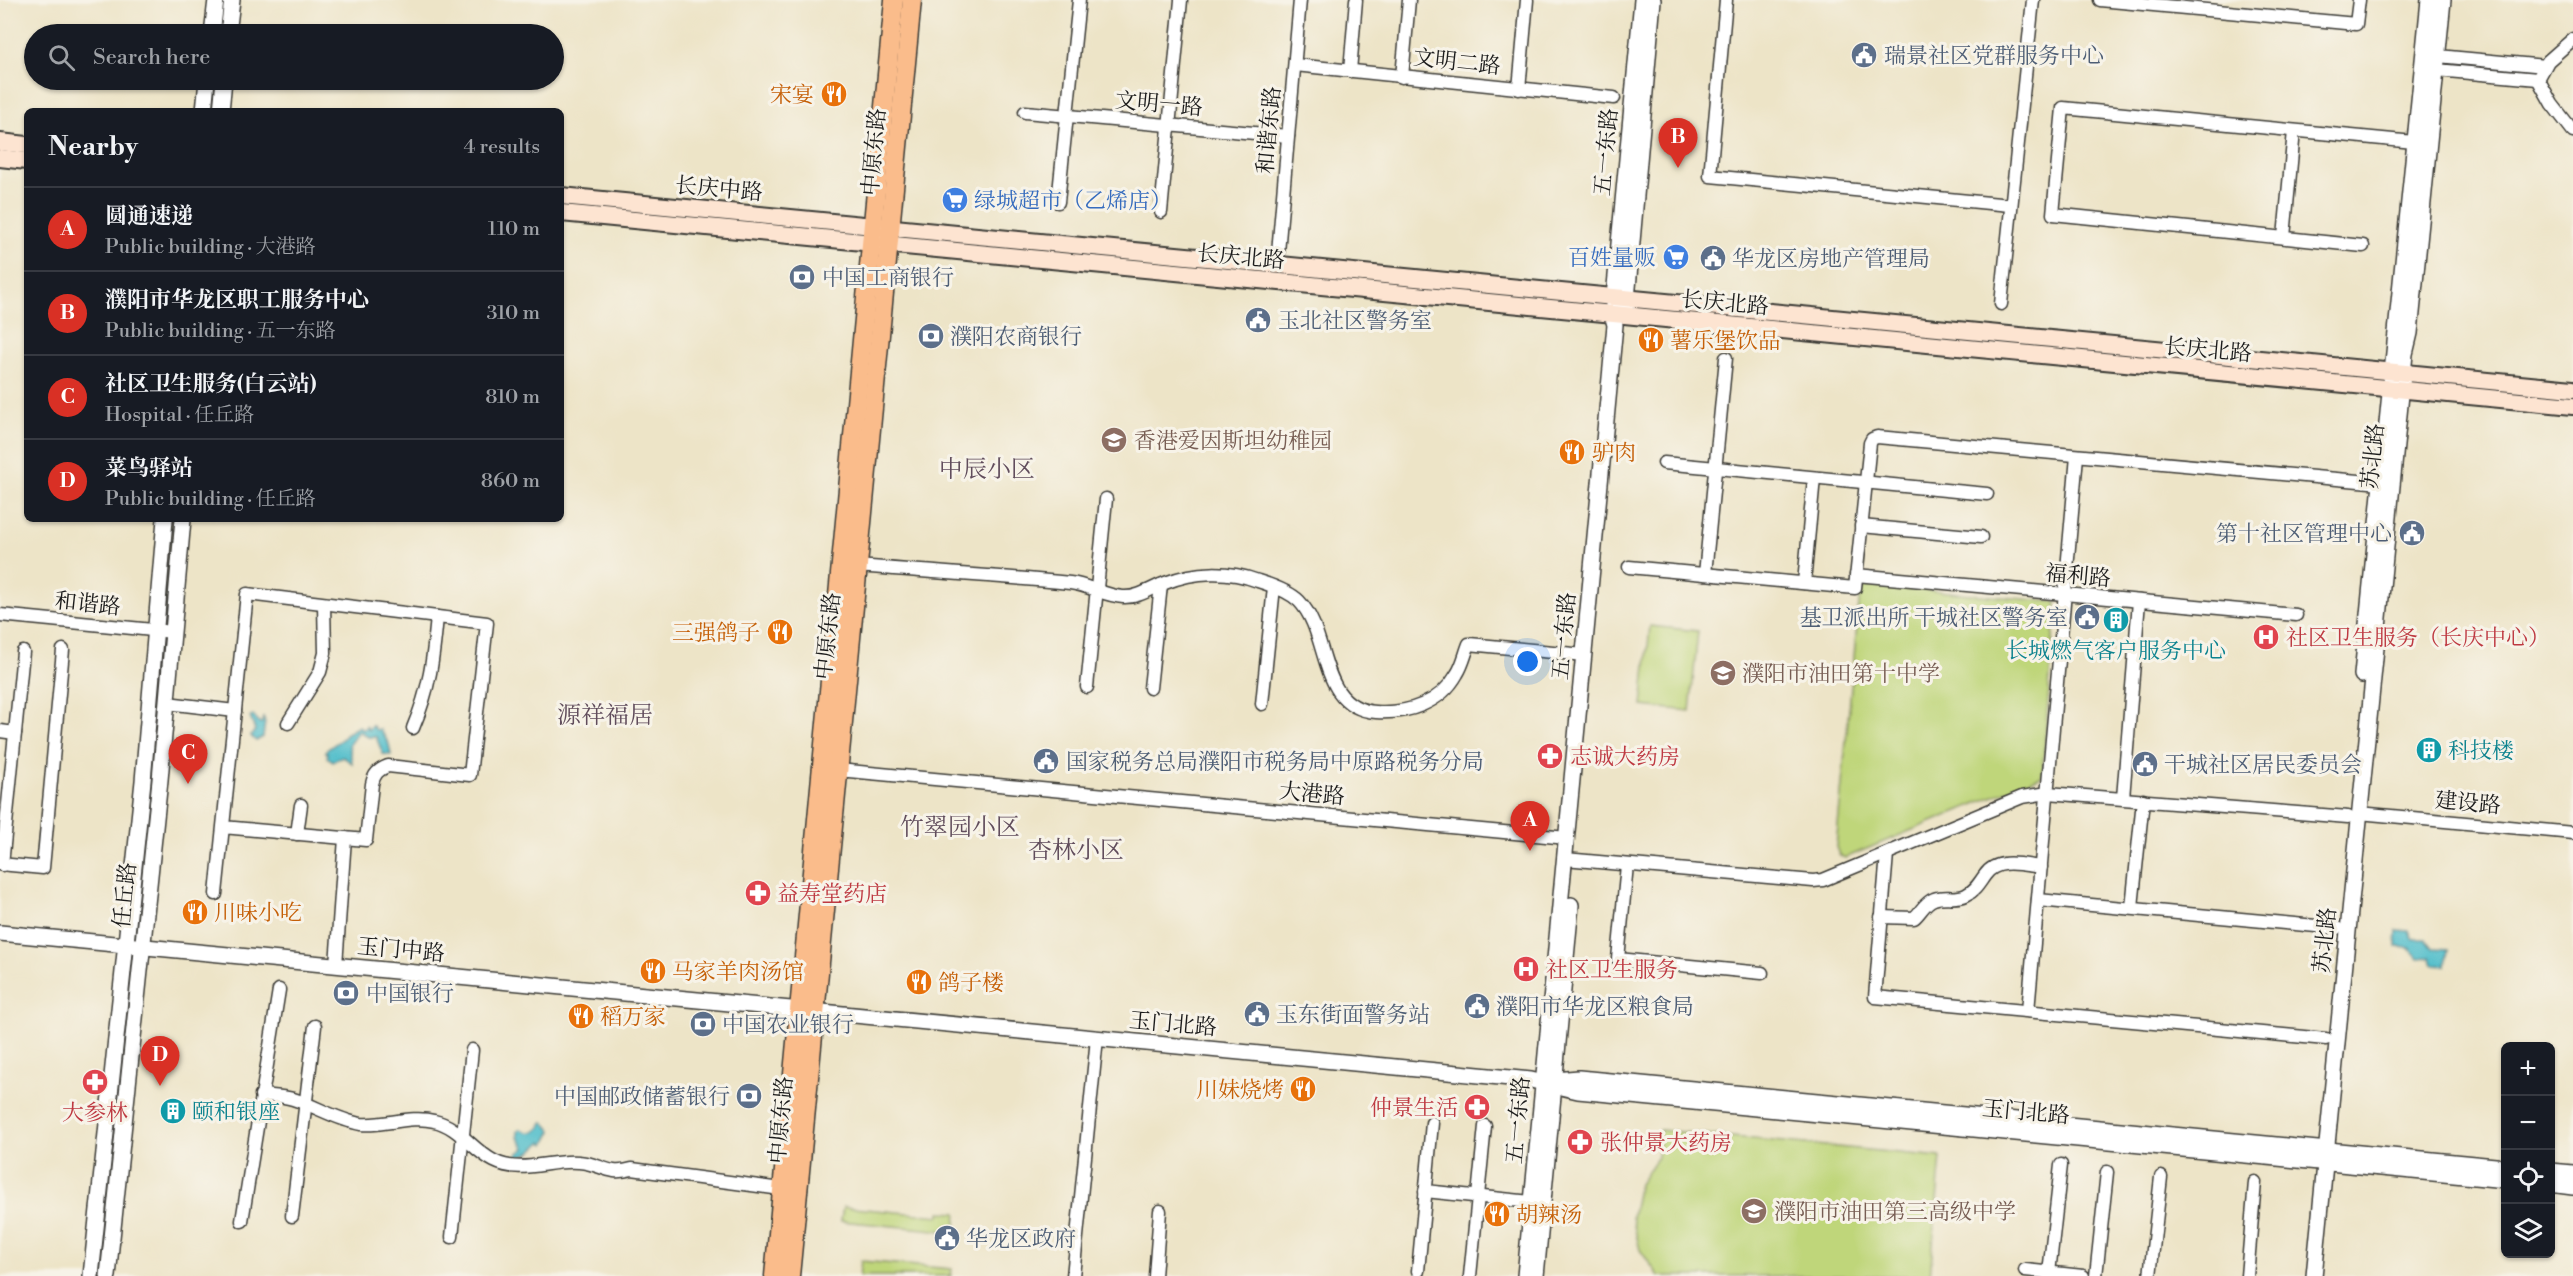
<!DOCTYPE html>
<html lang="en">
<head>
<meta charset="utf-8">
<style>
	body { margin:0; font-family:"Libre Bodoni","Noto Serif SC",serif; background:#20242c; color:#f1f3f6 }
	.controls { position:absolute; right:18px; bottom:18px; display:grid; overflow:hidden; border-radius:9px; box-shadow:0 2px 4px #0004 }
	.controls button { width:54px; height:54px; display:grid; place-items:center; padding:0; border:0; border-bottom:2px solid #363941; background:#171b24; color:#f1f3f6; font:30px sans-serif }
	.you { position:absolute; left:1528px; top:662px; width:21px; height:21px; margin:-15px; border:4px solid #fff; border-radius:50%; background:#1a73e8; box-shadow:0 0 0 9px #1a73e833 }
	.badge { display:grid; place-items:center; width:39px; height:39px; border-radius:50%; background:#d93025; color:#fff; font-size:20px; font-weight:700 }
	.pin { position:absolute; translate:-50% -50px; filter:drop-shadow(0 2px 3px #0008) }
	.pin::after { content:''; position:absolute; top:32px; width:21px; height:18px; background:inherit; clip-path:polygon(0 0,100% 0,50% 100%) }
	.list { margin:0; padding:0; list-style:none }
	h2 { display:flex; justify-content:space-between; align-items:center; height:78px; margin:0; padding:0 24px; font-size:26px }
	h2 small { font-size:20px; font-weight:400; color:#9ea1a6 }
	.list li { display:grid; grid-template-columns:39px 1fr auto; gap:18px; align-items:center; box-sizing:border-box; height:84px; padding:0 24px; border-top:2px solid #363941 }
	.list b { display:block; font-size:22px; white-space:nowrap }
	.list p { margin:0; font-size:20px; white-space:nowrap; color:#9ea1a6 }
	.list em { font-size:20px; font-style:normal; color:#9ea1a6 }
	.icon { flex:none; width:33px; height:33px; fill:none; stroke:currentColor; stroke-width:2; stroke-linecap:round; stroke-linejoin:round }
	.map { position:relative; flex:none; width:2573px; height:1276px; overflow:hidden }
	.search { position:absolute; background:#171b24; box-shadow:0 2px 4px #0004; left:24px; top:24px; width:540px; height:66px; display:flex; align-items:center; gap:15px; box-sizing:border-box; padding:0 21px; border-radius:33px; color:#9ea1a6; font-size:22px }
	.panel { position:absolute; background:#171b24; box-shadow:0 2px 4px #0004; left:24px; top:108px; width:540px; height:414px; border-radius:9px }
	.map>svg:first-child { display:block }
	.green { fill:#bfd67a; stroke:#6e794b; stroke-width:1.5 }
	.water { fill:#51becb; stroke:#366d74; stroke-width:1.5 }
	.lines { fill:none; stroke-linecap:round; stroke-linejoin:round }
	.minor-casing { stroke:#3b3a36; stroke-width:15 }
	.tertiary-casing { stroke:#3b3a36; stroke-width:18 }
	.secondary-casing { stroke:#3b3a36; stroke-width:20 }
	.primary-casing { stroke:#3b3a36; stroke-width:21 }
	.minor { stroke:#fff; stroke-width:12 }
	.tertiary { stroke:#fff; stroke-width:15 }
	.secondary { stroke:#fde4d1; stroke-width:16 }
	.primary { stroke:#fabc8b; stroke-width:18 }
	.labels { text-anchor:middle; stroke-width:6; stroke-linejoin:round; paint-order:stroke }
	.service-label { font-size:22px; fill:#4e5e75; stroke:#f7f3e8; text-anchor:start }
	.street-label { font-size:22px; fill:#1c1c1c; stroke:#f7f3e8 }
	.food-label { font-size:22px; fill:#c56008; stroke:#f7f3e8; text-anchor:start }
	.shop-label { font-size:22px; fill:#366cbe; stroke:#f7f3e8; text-anchor:start }
	.education-label { font-size:22px; fill:#785e54; stroke:#f7f3e8; text-anchor:start }
	.health-label { font-size:22px; fill:#be3a42; stroke:#f7f3e8; text-anchor:start }
	.culture-label { font-size:22px; fill:#0d838f; stroke:#f7f3e8; text-anchor:start }
	.neighbourhood-label { font-size:24px; fill:#614d5c; stroke:#f7f3e8 }
</style>
</head>
<body>
<div class="map">
<svg width="2573" height="1276" viewBox="0 0 2573 1276">
	<rect width="100%" height="100%" fill="#f7f3e8"/>
	<filter id="ink" filterUnits="userSpaceOnUse"><feTurbulence type="fractalNoise" baseFrequency=".0167" numOctaves="2"/><feDisplacementMap in="SourceGraphic" scale="12" xChannelSelector="R" yChannelSelector="G"/><feConvolveMatrix kernelMatrix="1 2 1 2 8 2 1 2 1" color-interpolation-filters="sRGB"/></filter>
	<filter id="wash" filterUnits="userSpaceOnUse"><feTurbulence type="fractalNoise" baseFrequency=".008" numOctaves="4" result="noise"/><feDisplacementMap in="SourceGraphic" scale="24" xChannelSelector="R" yChannelSelector="G"/><feGaussianBlur stdDeviation="1.35" result="paint"/><feColorMatrix in="noise" values="0 0 0 0 0 0 0 0 0 0 0 0 0 0 0 0 0 1.4 0 .05"/><feComposite in="paint" operator="in"/></filter>
	<g filter="url(#wash)">
		<rect width="100%" height="100%" fill="#ede4c7"/>
		<g class="green">
			<polygon points="1872,585 2056,602 2042,776 1845,858 1839,855 1836,847 1860,593 1865,586"/>
			<polygon points="1650,626 1698,631 1690,711 1642,706"/>
			<polygon points="1660,1130 1941,1157 1930,1276 1659,1276 1640,1250 1632,1217 1639,1184 1658,1157"/>
			<polygon points="843,1207 940,1216 940,1212 957,1213 955,1232 841,1221"/>
			<polygon points="861,1261 952,1269 951,1276 859,1276"/>
		</g>
		<g class="water">
			<polygon points="253,715 260,723 262,723 263,716 265,722 263,737 256,741 251,736 255,730 250,717"/>
			<polygon points="372,725 376,730 380,729 389,744 391,755 383,754 376,737 368,737 359,731 349,744 352,763 343,757 333,761 327,757 328,754 325,751 343,738 345,734 359,726 363,730 366,726 369,730"/>
			<polygon points="2397,930 2409,931 2412,939 2426,939 2433,948 2448,949 2446,966 2433,964 2431,957 2418,958 2410,948 2396,947"/>
			<path d="M 544,1122 L 552,1131 L 545,1144 L 542,1142 C 533,1151 527,1156 514,1157 L 525,1148 L 518,1137 L 518,1131 L 521,1129 C 531,1136 538,1132 544,1122 Z"/>
		</g>
	</g>
	<g filter="url(#ink)">
		<g class="lines">
			<defs>
				<g id="minor">
					<polyline points="1726,0 1710,176 2010,205"/>
					<polyline points="2100,0 2356,24 2359,0"/>
					<polyline points="2573,39 2548,61 2538,79 2552,104 2573,131"/>
					<polyline points="2438,56 2545,66"/>
					<polyline points="1295,65 1614,98"/>
					<polyline points="2436,70 2538,79"/>
					<polyline points="1350,71 1356,0"/>
					<polyline points="1402,77 1409,0"/>
					<polyline points="1519,89 1527,0"/>
					<polyline points="1025,112 1288,136"/>
					<polyline points="1058,202 1079,0"/>
					<polyline points="1161,212 1181,0"/>
					<polyline points="2284,237 2294,131"/>
					<polyline points="2363,246 2053,214 2063,108 2414,142"/>
					<polyline points="1277,264 1300,0"/>
					<polyline points="2001,304 2033,0"/>
					<polyline points="1664,463 1987,494"/>
					<polyline points="1861,526 1981,537"/>
					<path d="M 858,566 C 928,572 1000,576 1070,583 C 1088,585 1105,596 1123,597 C 1138,598 1152,588 1165,583 C 1195,571 1228,570 1258,581 C 1271,585 1289,591 1299,601 C 1331,634 1317,708 1376,712 C 1408,714 1441,703 1457,674 C 1463,665 1465,654 1469,644 L 1584,655"/>
					<polyline points="1629,567 1855,588 1870,443 1872,439 1877,437 2381,483"/>
					<polyline points="1705,574 1726,358"/>
					<polyline points="1856,575 2296,615"/>
					<polyline points="1804,583 1814,478"/>
					<polyline points="0,615 173,632"/>
					<polyline points="1087,687 1106,499"/>
					<polyline points="1150,688 1161,585"/>
					<polyline points="167,703 235,711"/>
					<polyline points="1262,704 1274,587"/>
					<polyline points="288,723 320,672 325,653 324,604"/>
					<path d="M 413,728 C 430,688 433,660 437,617"/>
					<polyline points="0,731 15,733"/>
					<polyline points="838,770 1567,838"/>
					<polyline points="2123,798 2139,601"/>
					<polyline points="2359,813 2573,833"/>
					<polyline points="297,834 301,805"/>
					<polyline points="1887,854 1875,997 2326,1039"/>
					<polyline points="1565,859 1813,881 1823,880 2022,797 2048,793 2348,817"/>
					<polyline points="0,864 43,868 63,650"/>
					<polyline points="2,865 23,652"/>
					<polyline points="1627,865 1618,959 1762,973"/>
					<path d="M 216,894 L 247,594 L 487,623 L 470,775 L 388,766 C 378,770 374,774 372,784 L 366,840 L 223,827"/>
					<polyline points="2038,900 2337,928"/>
					<polyline points="2132,907 2143,800"/>
					<path d="M 1881,917 L 1914,918 C 1921,912 1925,902 1934,899 C 1944,895 1956,900 1966,895 C 1976,890 1979,883 1985,875 C 1997,857 2023,865 2041,867"/>
					<polyline points="336,965 345,838"/>
					<polyline points="2028,1011 2077,456"/>
					<path d="M 261,1095 C 272,1096 283,1096 293,1099 C 316,1106 337,1120 361,1124 C 385,1126 411,1115 434,1121 C 459,1126 472,1150 494,1161 C 521,1175 551,1159 579,1162 C 603,1164 607,1176 632,1169 L 781,1189"/>
					<polyline points="1425,1191 1531,1202"/>
					<polyline points="292,1216 315,1026"/>
					<polyline points="242,1221 279,990"/>
					<polyline points="452,1237 472,1050"/>
					<polyline points="2025,1270 2083,1276"/>
					<polyline points="1418,1271 1432,1123"/>
					<polyline points="2049,1273 2061,1165"/>
					<polyline points="1073,1276 1097,1038"/>
					<polyline points="1155,1276 1160,1211"/>
					<polyline points="1470,1276 1485,1126"/>
					<polyline points="2096,1276 2107,1172"/>
					<polyline points="2150,1276 2161,1177"/>
					<polyline points="2247,1276 2255,1182"/>
				</g>
				<g id="tertiary">
					<polyline points="212,34 216,0"/>
					<polyline points="228,34 232,0"/>
					<polyline points="204,111 207,80"/>
					<polyline points="221,111 224,80"/>
					<polyline points="1626,311 1653,0"/>
					<polyline points="2362,675 2429,0"/>
					<polyline points="0,933 1531,1080 1578,1091 2506,1180"/>
					<polyline points="1555,1080 1579,1078 2506,1167"/>
					<polyline points="2550,1171 2573,1173"/>
					<polyline points="2550,1184 2573,1187"/>
					<polyline points="91,1276 143,781 165,519"/>
					<polyline points="108,1276 160,780 183,519"/>
					<polyline points="1525,1276 1615,325 1612,314 1614,297 1642,0"/>
					<polyline points="1536,1276 1571,905"/>
					<polyline points="2314,1276 2405,354 2410,333 2443,0"/>
				</g>
				<g id="secondary">
					<polyline points="0,142 27,145"/>
					<polyline points="0,158 27,161"/>
					<polyline points="561,196 2573,389"/>
					<polyline points="561,213 2573,406"/>
				</g>
				<g id="primary">
					<polyline points="774,1276 894,0"/>
					<polyline points="790,1276 912,0"/>
				</g>
			</defs>
			<use href="#minor" class="minor-casing"/>
			<use href="#tertiary" class="tertiary-casing"/>
			<use href="#secondary" class="secondary-casing"/>
			<use href="#primary" class="primary-casing"/>
			<use href="#minor" class="minor"/>
			<use href="#tertiary" class="tertiary"/>
			<use href="#secondary" class="secondary"/>
			<use href="#primary" class="primary"/>
		</g>
	</g>
	<defs>
		<symbol id="civic-disc" viewBox="-11 -11 22 22"><circle r="9.5" fill="#5c6f8a" stroke="#f7f3e8"/><path d="M-.6-6.5H3V-4.5H.6V-3L4-1V1h2V6H-6V1h2V-1L-.6-3ZM-1.2 2.5V6h2.4V2.5Z" fill="#fff"/></symbol>
		<symbol id="restaurant-disc" viewBox="-11 -11 22 22"><circle r="9.5" fill="#e8710a" stroke="#f7f3e8"/><path d="M-5-6h1v4h1v-4h1v4h1v-4h1v5L-1.5 .5V6h-2V.5L-5-1ZM5-6V6H3V1.5H1.5Q1.5-4 5-6Z" fill="#fff"/></symbol>
		<symbol id="supermarket-disc" viewBox="-11 -11 22 22"><circle r="9.5" fill="#3f7fe0" stroke="#f7f3e8"/><path d="M-6-5.5h2.5l.6 2H6L4.5 2H-2.5L-4.4-4H-6ZM-1.5 3.2a1.3 1.3 0 1 0 .1 0ZM3 3.2a1.3 1.3 0 1 0 .1 0Z" fill="#fff"/></symbol>
		<symbol id="bank-disc" viewBox="-11 -11 22 22"><circle r="9.5" fill="#5c6f8a" stroke="#f7f3e8"/><path d="M-6-4H6V4H-6ZM0-2.3a2.3 2.3 0 1 0 0 4.6a2.3 2.3 0 1 0 0-4.6Z" fill="#fff"/></symbol>
		<symbol id="school-disc" viewBox="-11 -11 22 22"><circle r="9.5" fill="#8d6e63" stroke="#f7f3e8"/><path d="M0-5L7-2L0 1L-7-2ZM-4 1L0 2.5L4 1V4Q0 6-4 4Z" fill="#fff"/></symbol>
		<symbol id="building-disc" viewBox="-11 -11 22 22"><circle r="9.5" fill="#0f9aa8" stroke="#f7f3e8"/><path d="M-4-6H4V6H1V3H-1V6H-4ZM-2.5-4.3h1.7v1.8h-1.7ZM.8-4.3h1.7v1.8H.8ZM-2.5-1h1.7V.8h-1.7ZM.8-1h1.7V.8H.8Z" fill="#fff"/></symbol>
		<symbol id="hospital-disc" viewBox="-11 -11 22 22"><circle r="9.5" fill="#e0444e" stroke="#f7f3e8"/><path d="M-5-5h3v3.5h4V-5h3V5h-3V1.5h-4V5h-3Z" fill="#fff"/></symbol>
		<symbol id="pharmacy-disc" viewBox="-11 -11 22 22"><circle r="9.5" fill="#e0444e" stroke="#f7f3e8"/><path d="M-2-6h4v4h4v4h-4v4h-4v-4h-4v-4h4Z" fill="#fff"/></symbol>
	</defs>
	<g fill-rule="evenodd">
		<use href="#civic-disc" x="1849" y="40" width="30" height="30"/>
		<use href="#restaurant-disc" x="819" y="79" width="30" height="30"/>
		<use href="#supermarket-disc" x="940" y="185" width="30" height="30"/>
		<use href="#supermarket-disc" x="1661" y="242" width="30" height="30"/>
		<use href="#civic-disc" x="1698" y="243" width="30" height="30"/>
		<use href="#bank-disc" x="787" y="262" width="30" height="30"/>
		<use href="#civic-disc" x="1243" y="305" width="30" height="30"/>
		<use href="#bank-disc" x="916" y="321" width="30" height="30"/>
		<use href="#restaurant-disc" x="1636" y="325" width="30" height="30"/>
		<use href="#school-disc" x="1099" y="425" width="30" height="30"/>
		<use href="#restaurant-disc" x="1557" y="437" width="30" height="30"/>
		<use href="#civic-disc" x="2397" y="518" width="30" height="30"/>
		<use href="#civic-disc" x="2072" y="602" width="30" height="30"/>
		<use href="#building-disc" x="2101" y="605" width="30" height="30"/>
		<use href="#restaurant-disc" x="765" y="617" width="30" height="30"/>
		<use href="#hospital-disc" x="2251" y="622" width="30" height="30"/>
		<use href="#school-disc" x="1708" y="658" width="30" height="30"/>
		<use href="#building-disc" x="2414" y="735" width="30" height="30"/>
		<use href="#pharmacy-disc" x="1535" y="741" width="30" height="30"/>
		<use href="#civic-disc" x="1031" y="746" width="30" height="30"/>
		<use href="#civic-disc" x="2130" y="749" width="30" height="30"/>
		<use href="#pharmacy-disc" x="743" y="878" width="30" height="30"/>
		<use href="#restaurant-disc" x="180" y="897" width="30" height="30"/>
		<use href="#hospital-disc" x="1511" y="954" width="30" height="30"/>
		<use href="#restaurant-disc" x="638" y="956" width="30" height="30"/>
		<use href="#restaurant-disc" x="904" y="967" width="30" height="30"/>
		<use href="#bank-disc" x="331" y="978" width="30" height="30"/>
		<use href="#civic-disc" x="1462" y="991" width="30" height="30"/>
		<use href="#civic-disc" x="1242" y="999" width="30" height="30"/>
		<use href="#restaurant-disc" x="566" y="1001" width="30" height="30"/>
		<use href="#bank-disc" x="688" y="1009" width="30" height="30"/>
		<use href="#pharmacy-disc" x="80" y="1067" width="30" height="30"/>
		<use href="#restaurant-disc" x="1288" y="1074" width="30" height="30"/>
		<use href="#bank-disc" x="734" y="1081" width="30" height="30"/>
		<use href="#pharmacy-disc" x="1462" y="1092" width="30" height="30"/>
		<use href="#building-disc" x="158" y="1096" width="30" height="30"/>
		<use href="#pharmacy-disc" x="1565" y="1127" width="30" height="30"/>
		<use href="#school-disc" x="1739" y="1196" width="30" height="30"/>
		<use href="#restaurant-disc" x="1482" y="1199" width="30" height="30"/>
		<use href="#civic-disc" x="932" y="1223" width="30" height="30"/>
	</g>
	<g class="labels">
		<g class="service-label">
			<text x="1884" y="63">瑞景社区党群服务中心</text>
			<text x="1732" y="266">华龙区房地产管理局</text>
			<text x="822" y="285">中国工商银行</text>
			<text x="1278" y="328">玉北社区警务室</text>
			<text x="950" y="344">濮阳农商银行</text>
			<text x="2392" y="541" text-anchor="end">第十社区管理中心</text>
			<text x="2068" y="625" text-anchor="end">基卫派出所 干城社区警务室</text>
			<text x="1066" y="769">国家税务总局濮阳市税务局中原路税务分局</text>
			<text x="2164" y="772">干城社区居民委员会</text>
			<text x="366" y="1001">中国银行</text>
			<text x="1496" y="1014">濮阳市华龙区粮食局</text>
			<text x="1276" y="1022">玉东街面警务站</text>
			<text x="722" y="1032">中国农业银行</text>
			<text x="730" y="1104" text-anchor="end">中国邮政储蓄银行</text>
			<text x="966" y="1246">华龙区政府</text>
		</g>
		<g class="street-label">
			<text transform="translate(1457 61) rotate(6)" y="8">文明二路</text>
			<text transform="translate(1159 103) rotate(5)" y="8">文明一路</text>
			<text transform="translate(1268 130) rotate(-85)" y="8">和谐东路</text>
			<text transform="translate(873 152) rotate(-85)" y="8">中原东路</text>
			<text transform="translate(1605 152) rotate(-85)" y="8">五一东路</text>
			<text transform="translate(719 188) rotate(5)" y="8">长庆中路</text>
			<text transform="translate(1241 256) rotate(5)" y="8">长庆北路</text>
			<text transform="translate(1725 302) rotate(5)" y="8">长庆北路</text>
			<text transform="translate(2208 349) rotate(5)" y="8">长庆北路</text>
			<text transform="translate(2372 456) rotate(-84)" y="8">苏北路</text>
			<text transform="translate(2078 575) rotate(5)" y="8">福利路</text>
			<text transform="translate(88 603) rotate(6)" y="8">和谐路</text>
			<text transform="translate(827 636) rotate(-84)" y="8">中原东路</text>
			<text transform="translate(1563 636) rotate(-85)" y="8">五一东路</text>
			<text transform="translate(1312 793) rotate(5)" y="8">大港路</text>
			<text transform="translate(2468 802) rotate(5)" y="8">建设路</text>
			<text transform="translate(124 895) rotate(-84)" y="8">任丘路</text>
			<text transform="translate(2324 940) rotate(-84)" y="8">苏北路</text>
			<text transform="translate(401 949) rotate(5)" y="8">玉门中路</text>
			<text transform="translate(1173 1023) rotate(5)" y="8">玉门北路</text>
			<text transform="translate(2026 1111) rotate(5)" y="8">玉门北路</text>
			<text transform="translate(780 1120) rotate(-85)" y="8">中原东路</text>
			<text transform="translate(1517 1120) rotate(-85)" y="8">五一东路</text>
		</g>
		<g class="food-label">
			<text x="814" y="102" text-anchor="end">宋宴</text>
			<text x="1670" y="348">薯乐堡饮品</text>
			<text x="1592" y="460">驴肉</text>
			<text x="760" y="640" text-anchor="end">三强鸽子</text>
			<text x="214" y="920">川味小吃</text>
			<text x="672" y="979">马家羊肉汤馆</text>
			<text x="938" y="990">鸽子楼</text>
			<text x="600" y="1024">稻万家</text>
			<text x="1284" y="1097" text-anchor="end">川妹烧烤</text>
			<text x="1516" y="1222">胡辣汤</text>
		</g>
		<g class="shop-label">
			<text x="974" y="208">绿城超市（乙烯店）</text>
			<text x="1656" y="265" text-anchor="end">百姓量贩</text>
		</g>
		<g class="education-label">
			<text x="1134" y="448">香港爱因斯坦幼稚园</text>
			<text x="1742" y="681">濮阳市油田第十中学</text>
			<text x="1774" y="1219">濮阳市油田第三高级中学</text>
		</g>
		<g class="health-label">
			<text x="2286" y="645">社区卫生服务（长庆中心）</text>
			<text x="1570" y="764">志诚大药房</text>
			<text x="777" y="901">益寿堂药店</text>
			<text x="1546" y="977">社区卫生服务</text>
			<text x="1458" y="1115" text-anchor="end">仲景生活</text>
			<text x="95" y="1120" text-anchor="middle">大参林</text>
			<text x="1600" y="1150">张仲景大药房</text>
		</g>
		<g class="culture-label">
			<text x="2116" y="658" text-anchor="middle">长城燃气客户服务中心</text>
			<text x="2448" y="758">科技楼</text>
			<text x="192" y="1119">颐和银座</text>
		</g>
		<g class="neighbourhood-label">
			<text x="987" y="477">中辰小区</text>
			<text x="605" y="723">源祥福居</text>
			<text x="960" y="835">竹翠园小区</text>
			<text x="1076" y="858">杏林小区</text>
		</g>
	</g>
</svg>
<div class="controls">
<button>+</button>
<button>−</button>
<button><svg class="icon" aria-label="locate" viewBox="0 0 24 24"><circle cx="12" cy="12" r="6"/><path d="M12 2v4M12 18v4M2 12h4M18 12h4"/></svg></button>
<button><svg class="icon" aria-label="layers" viewBox="0 0 24 24"><path d="M12 4l9 5-9 5-9-5zM3 14l9 5 9-5"/></svg></button>
</div>
<div class="you"></div>
<div class="pin badge" style="left:1530px;top:851px">A</div>
<div class="pin badge" style="left:1678px;top:168px">B</div>
<div class="pin badge" style="left:188px;top:784px">C</div>
<div class="pin badge" style="left:160px;top:1086px">D</div>
<div class="search"><svg class="icon" aria-label="search" viewBox="0 0 24 24"><circle cx="10" cy="10" r="6"/><path d="M15 15l6 6"/></svg>Search here</div>
<section class="panel">
<h2>Nearby<small>4 results</small></h2>
<ul class="list">
<li><span class="badge">A</span><div><b>圆通速递</b><p>Public building · 大港路</p></div><em>110 m</em></li>
<li><span class="badge">B</span><div><b>濮阳市华龙区职工服务中心</b><p>Public building · 五一东路</p></div><em>310 m</em></li>
<li><span class="badge">C</span><div><b>社区卫生服务(白云站)</b><p>Hospital · 任丘路</p></div><em>810 m</em></li>
<li><span class="badge">D</span><div><b>菜鸟驿站</b><p>Public building · 任丘路</p></div><em>860 m</em></li>
</ul>
</section>
</div>
</body>
</html>
